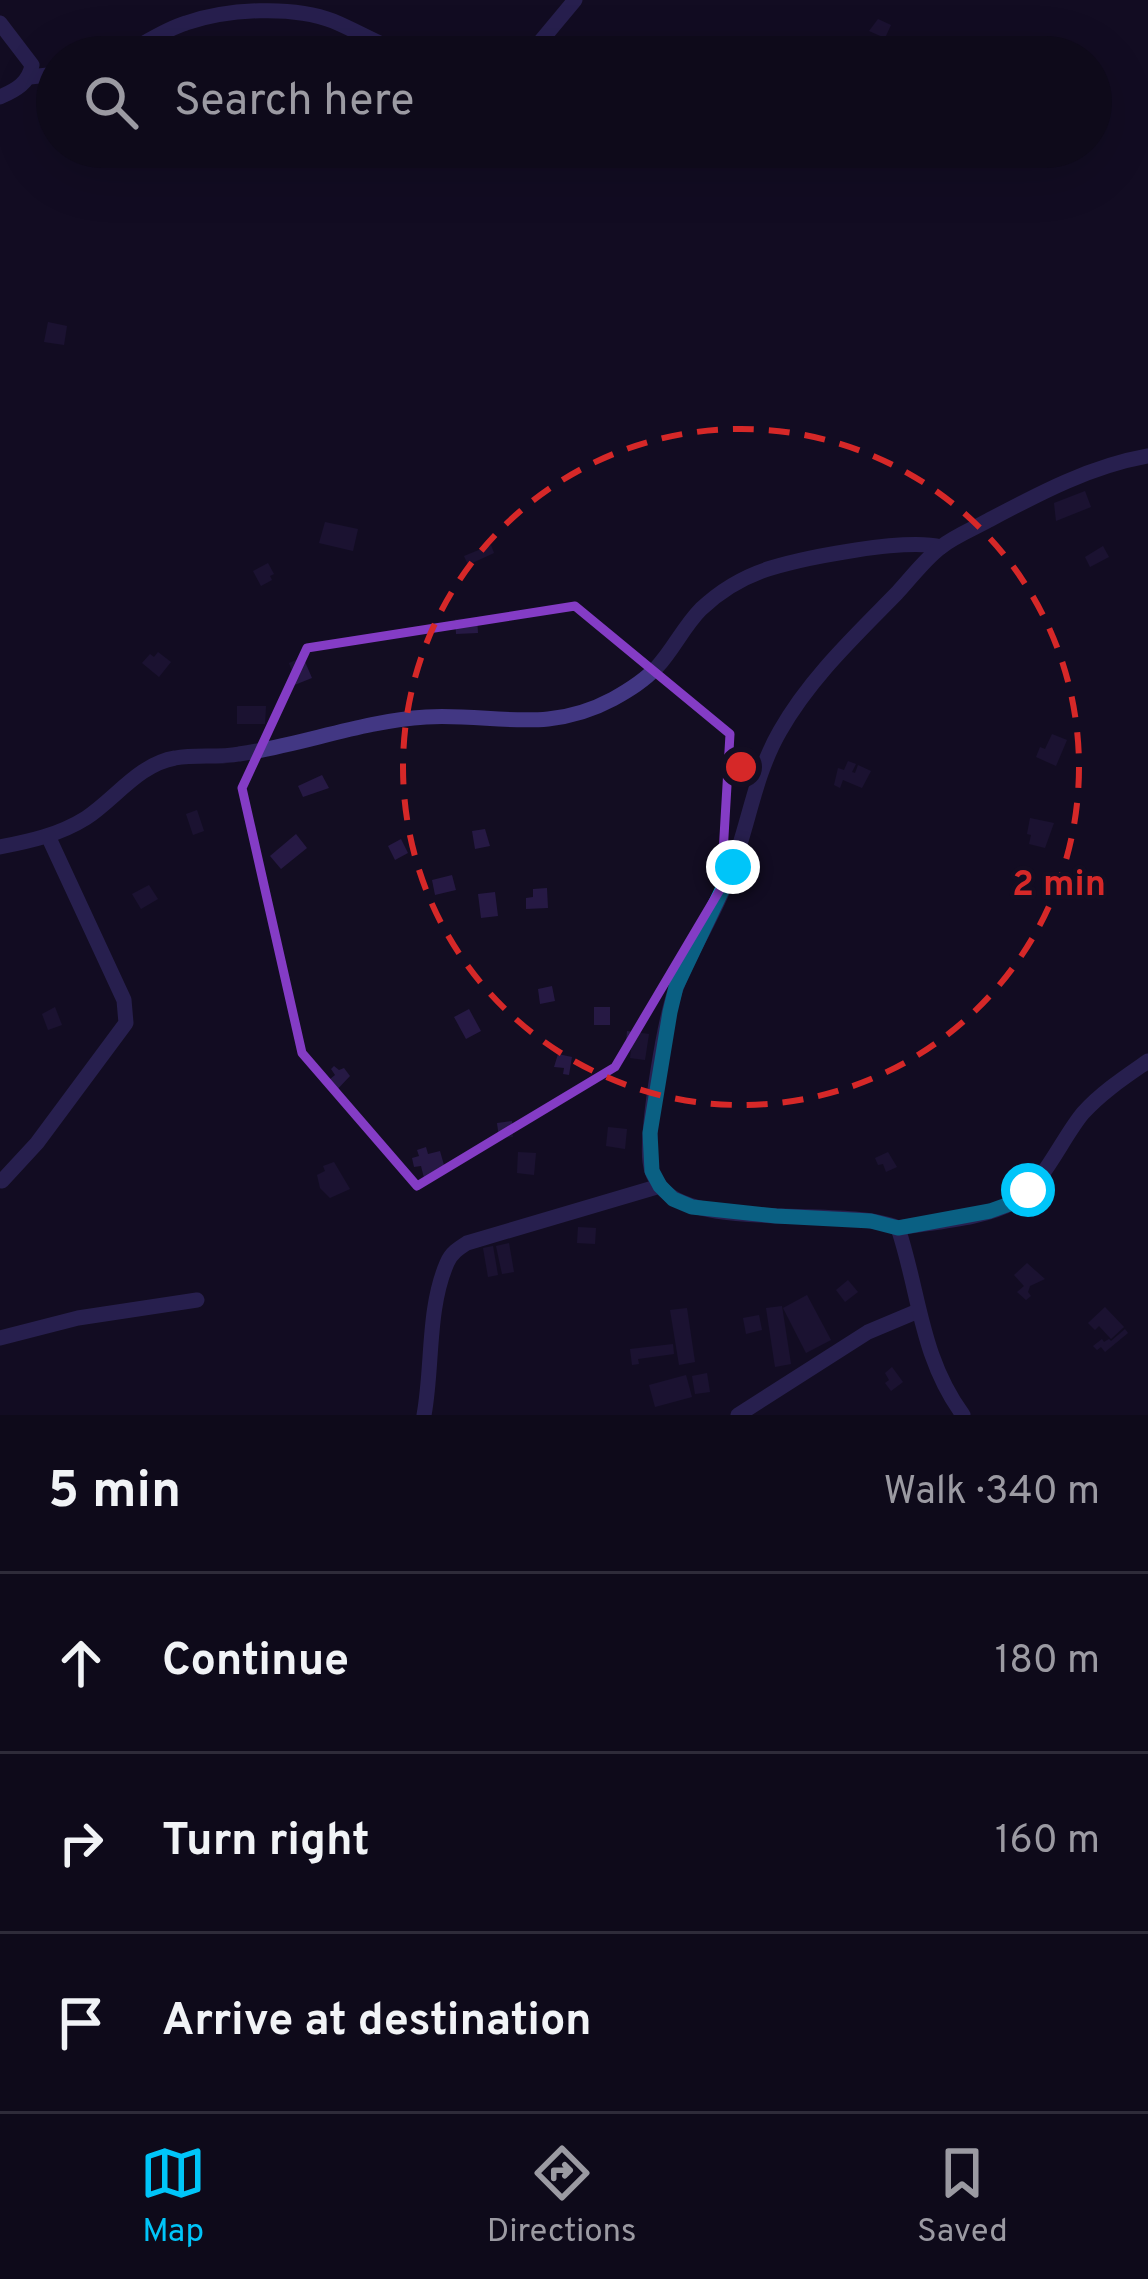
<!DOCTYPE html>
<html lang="en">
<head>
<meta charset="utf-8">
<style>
	body { margin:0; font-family:Overpass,sans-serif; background:#1c1827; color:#f1f3f6 }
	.stop { position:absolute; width:36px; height:36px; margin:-27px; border:9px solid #00c5f9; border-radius:50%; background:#fff }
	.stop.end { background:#00c5f9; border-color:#fff; box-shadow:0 3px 12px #0008 }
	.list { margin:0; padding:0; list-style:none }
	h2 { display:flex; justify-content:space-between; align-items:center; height:156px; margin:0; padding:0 48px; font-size:51px }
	h2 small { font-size:39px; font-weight:400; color:#9b9aa2 }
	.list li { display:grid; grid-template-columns:78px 1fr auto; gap:36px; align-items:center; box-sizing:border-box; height:180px; padding:0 48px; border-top:3px solid #2e2b39 }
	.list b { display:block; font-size:45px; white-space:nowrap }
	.list em { font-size:39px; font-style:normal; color:#9b9aa2 }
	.icon { flex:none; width:66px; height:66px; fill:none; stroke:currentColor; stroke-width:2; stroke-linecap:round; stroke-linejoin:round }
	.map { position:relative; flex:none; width:1148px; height:1415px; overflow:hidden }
	.search { position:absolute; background:#0e0a1a; box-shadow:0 12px 48px #0002; left:36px; right:36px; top:36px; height:132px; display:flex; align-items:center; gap:30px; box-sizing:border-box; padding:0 42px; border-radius:66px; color:#9b9aa2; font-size:45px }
	.sheet { height:696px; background:#0e0a1a }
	nav { display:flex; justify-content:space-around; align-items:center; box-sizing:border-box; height:168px; border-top:3px solid #2e2b39; background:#0e0a1a; font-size:33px; color:#9b9aa2 }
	nav a { display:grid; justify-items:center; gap:6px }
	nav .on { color:#00c5f9 }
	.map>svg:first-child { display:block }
	.building { fill:#261944 }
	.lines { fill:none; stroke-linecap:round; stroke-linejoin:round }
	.minor { stroke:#423783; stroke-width:15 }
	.route { stroke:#00c5f9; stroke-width:15 }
	.marked { fill:none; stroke:#843cc5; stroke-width:9; stroke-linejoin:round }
	.ring { fill:none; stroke:#d62828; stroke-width:6; stroke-dasharray:21 15 }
	.centre { fill:#d62828; stroke:#130d22; stroke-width:6 }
	.ring-label { font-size:36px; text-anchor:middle; font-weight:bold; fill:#d62828; stroke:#130d22; stroke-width:9; stroke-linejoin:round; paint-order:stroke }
</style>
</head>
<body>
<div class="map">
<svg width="1148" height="1415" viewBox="0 0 1148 1415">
	<rect width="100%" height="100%" fill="#130d22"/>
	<g class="building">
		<polygon points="878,19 891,25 885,38 869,31"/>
		<polygon points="48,322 67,326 64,345 44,342"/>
		<polygon points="1085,491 1091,507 1056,521 1054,503"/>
		<polygon points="325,522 358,529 353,551 319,543"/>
		<polygon points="491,545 494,553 468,565 464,556"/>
		<polygon points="1103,546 1109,557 1090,567 1085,557"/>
		<polygon points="268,563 274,574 270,576 272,580 261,586 253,571"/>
		<polygon points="477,618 478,633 456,634 455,619"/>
		<polygon points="158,652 171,662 159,677 142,663 150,654 154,657"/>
		<polygon points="303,657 312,678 292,686 289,678 294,677 289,663"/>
		<polygon points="237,706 266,706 265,724 237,724"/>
		<polygon points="1052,734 1067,740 1056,766 1036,757 1040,747 1045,749"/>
		<polygon points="848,761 856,764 852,772 855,773 858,765 871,771 862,788 843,780 840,788 834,785 838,768 844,770"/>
		<polygon points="322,775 329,788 303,797 298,786"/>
		<polygon points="197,810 204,831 193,835 186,814"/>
		<polygon points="1030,818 1054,823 1045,848 1029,844 1031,835 1027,834"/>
		<polygon points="485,829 490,846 475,849 472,831"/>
		<polygon points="296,834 307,848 281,869 270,856"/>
		<polygon points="401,839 408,853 395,860 388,846"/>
		<polygon points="452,875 456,890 435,895 432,880"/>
		<polygon points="149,885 158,899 141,909 132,894"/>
		<polygon points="547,888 548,908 526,909 526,898 533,897 533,889"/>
		<polygon points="495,892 498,916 481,918 478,894"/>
		<polygon points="552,986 555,1001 540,1004 538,989"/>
		<polygon points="55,1007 62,1025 48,1030 42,1014"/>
		<rect x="594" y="1007" width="16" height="18"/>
		<polygon points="469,1009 481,1031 466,1039 454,1017"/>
		<polygon points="627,1031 649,1034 645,1060 630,1058 632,1043 626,1042"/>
		<polygon points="558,1054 572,1057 569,1075 563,1074 564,1068 554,1067"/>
		<polygon points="334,1066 339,1070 344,1068 350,1076 333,1094 324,1084 335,1075 331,1069"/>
		<polygon points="512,1121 513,1137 499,1138 497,1123"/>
		<polygon points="608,1127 627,1129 625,1149 606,1146"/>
		<polygon points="426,1147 428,1154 440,1151 446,1172 424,1178 421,1166 414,1167 412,1158 419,1156 417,1150"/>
		<polygon points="518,1152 536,1153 534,1175 517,1173"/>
		<polygon points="888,1152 897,1167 886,1172 883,1164 878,1165 875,1158"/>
		<polygon points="334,1162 350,1189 330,1198 320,1188 317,1175 325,1171 323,1166"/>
		<polygon points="578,1227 596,1228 595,1244 577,1243"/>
		<polygon points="509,1243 514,1272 502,1274 496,1246"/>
		<polygon points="493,1246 498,1275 488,1277 483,1248"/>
		<polygon points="1027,1263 1045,1279 1030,1286 1028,1292 1031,1296 1026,1300 1017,1292 1024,1286 1014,1275"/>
		<polygon points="848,1280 858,1292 845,1302 836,1290"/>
		<polygon points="807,1295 831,1340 806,1353 783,1308"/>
		<polygon points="782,1306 791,1364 775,1367 766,1308"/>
		<polygon points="1105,1307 1124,1327 1111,1339 1099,1326 1095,1330 1088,1323"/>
		<polygon points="687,1308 695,1362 679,1365 670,1310"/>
		<polygon points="759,1315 762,1330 746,1334 743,1318"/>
		<polygon points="1125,1329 1128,1333 1105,1352 1101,1347 1097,1350 1093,1346 1102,1339 1104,1342 1109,1339 1111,1341"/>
		<polygon points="673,1344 674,1354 638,1359 639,1364 632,1365 630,1349"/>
		<polygon points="892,1367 903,1382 891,1391 885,1383 889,1380 885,1373"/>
		<polygon points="707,1373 710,1392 695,1394 692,1376"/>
		<polygon points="686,1375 692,1397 655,1407 649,1385"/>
	</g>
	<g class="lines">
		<g class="minor">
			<path d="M 0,23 L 32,65 C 29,83 16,90 0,97"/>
			<path d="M 119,57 C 141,46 163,30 186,23 C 227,9 292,5 333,21 C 362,33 387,50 418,57"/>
			<polyline points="511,57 540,42 575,0"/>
			<polyline points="30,77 57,74"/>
			<path d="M 0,847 C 30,841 59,835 86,818 C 115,799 139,764 175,758 C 196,754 218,758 239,754 C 302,745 362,721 426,717 C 494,713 546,735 613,699 C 629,690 644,681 657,667 C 673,650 684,626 701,609 C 720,591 745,576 771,568 C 808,557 905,538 941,547"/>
			<polyline points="2,1181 37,1143 126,1023 124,1000 48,836"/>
			<path d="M 898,1228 C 933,1222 986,1219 1015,1201 C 1043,1185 1062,1138 1083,1113 C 1102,1092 1125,1077 1148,1061"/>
			<polyline points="0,1338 78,1318 197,1300"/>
			<path d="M 424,1415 C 433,1366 427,1309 447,1263 C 451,1253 459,1248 467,1243 L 660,1186"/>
			<polyline points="738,1415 868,1332 918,1311"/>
			<path d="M 963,1415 C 920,1356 920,1294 898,1228 C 844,1205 696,1232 661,1187 C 655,1180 651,1171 650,1162 C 646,1130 665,1014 678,983 C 694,944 718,908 732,868 C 749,823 755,774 780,731 C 810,678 855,636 897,593 C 911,578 925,559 941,547 C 955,536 973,529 989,520 C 1040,493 1091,466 1148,456"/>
		</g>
	</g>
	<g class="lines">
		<polyline class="route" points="733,867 676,987 670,1012 650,1133 652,1171 660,1186 673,1199 692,1207 776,1216 871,1221 898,1228 990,1211 1015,1202 1028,1190"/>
	</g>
	<path d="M0 0H1148V1415H0ZM 575,606 L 730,734 L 721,888 L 615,1067 L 417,1186 L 302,1053 L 242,788 L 307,648 Z" fill="#130d22" fill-opacity=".55" fill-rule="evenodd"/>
	<path class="marked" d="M 575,606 L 730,734 L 721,888 L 615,1067 L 417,1186 L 302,1053 L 242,788 L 307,648 Z"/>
	<circle class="ring" cx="741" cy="767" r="338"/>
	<circle cx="741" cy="767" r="18" class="centre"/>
	<g class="ring-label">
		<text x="1059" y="895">2 min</text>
	</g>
</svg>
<div class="stop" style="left:1028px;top:1190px"></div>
<div class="stop end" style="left:733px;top:867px"></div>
<div class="search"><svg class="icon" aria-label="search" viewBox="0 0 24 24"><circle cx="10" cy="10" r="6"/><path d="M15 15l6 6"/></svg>Search here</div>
</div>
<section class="sheet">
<h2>5 min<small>Walk · 340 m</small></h2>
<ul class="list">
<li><svg class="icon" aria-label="ahead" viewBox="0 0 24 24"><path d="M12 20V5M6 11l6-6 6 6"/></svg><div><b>Continue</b></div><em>180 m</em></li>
<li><svg class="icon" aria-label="right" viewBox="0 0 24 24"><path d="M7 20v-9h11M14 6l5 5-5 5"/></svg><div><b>Turn right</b></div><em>160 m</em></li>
<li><svg class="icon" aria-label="arrive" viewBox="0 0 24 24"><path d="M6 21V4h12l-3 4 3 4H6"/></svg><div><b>Arrive at destination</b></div></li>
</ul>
</section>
<nav>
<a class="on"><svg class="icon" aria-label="map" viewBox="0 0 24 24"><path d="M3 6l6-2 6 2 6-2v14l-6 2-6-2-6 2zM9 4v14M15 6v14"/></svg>Map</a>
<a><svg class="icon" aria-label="directions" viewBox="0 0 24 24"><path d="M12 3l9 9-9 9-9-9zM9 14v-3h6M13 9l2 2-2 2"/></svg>Directions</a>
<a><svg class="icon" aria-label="saved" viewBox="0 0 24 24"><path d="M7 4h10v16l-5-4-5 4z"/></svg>Saved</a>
</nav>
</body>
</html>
